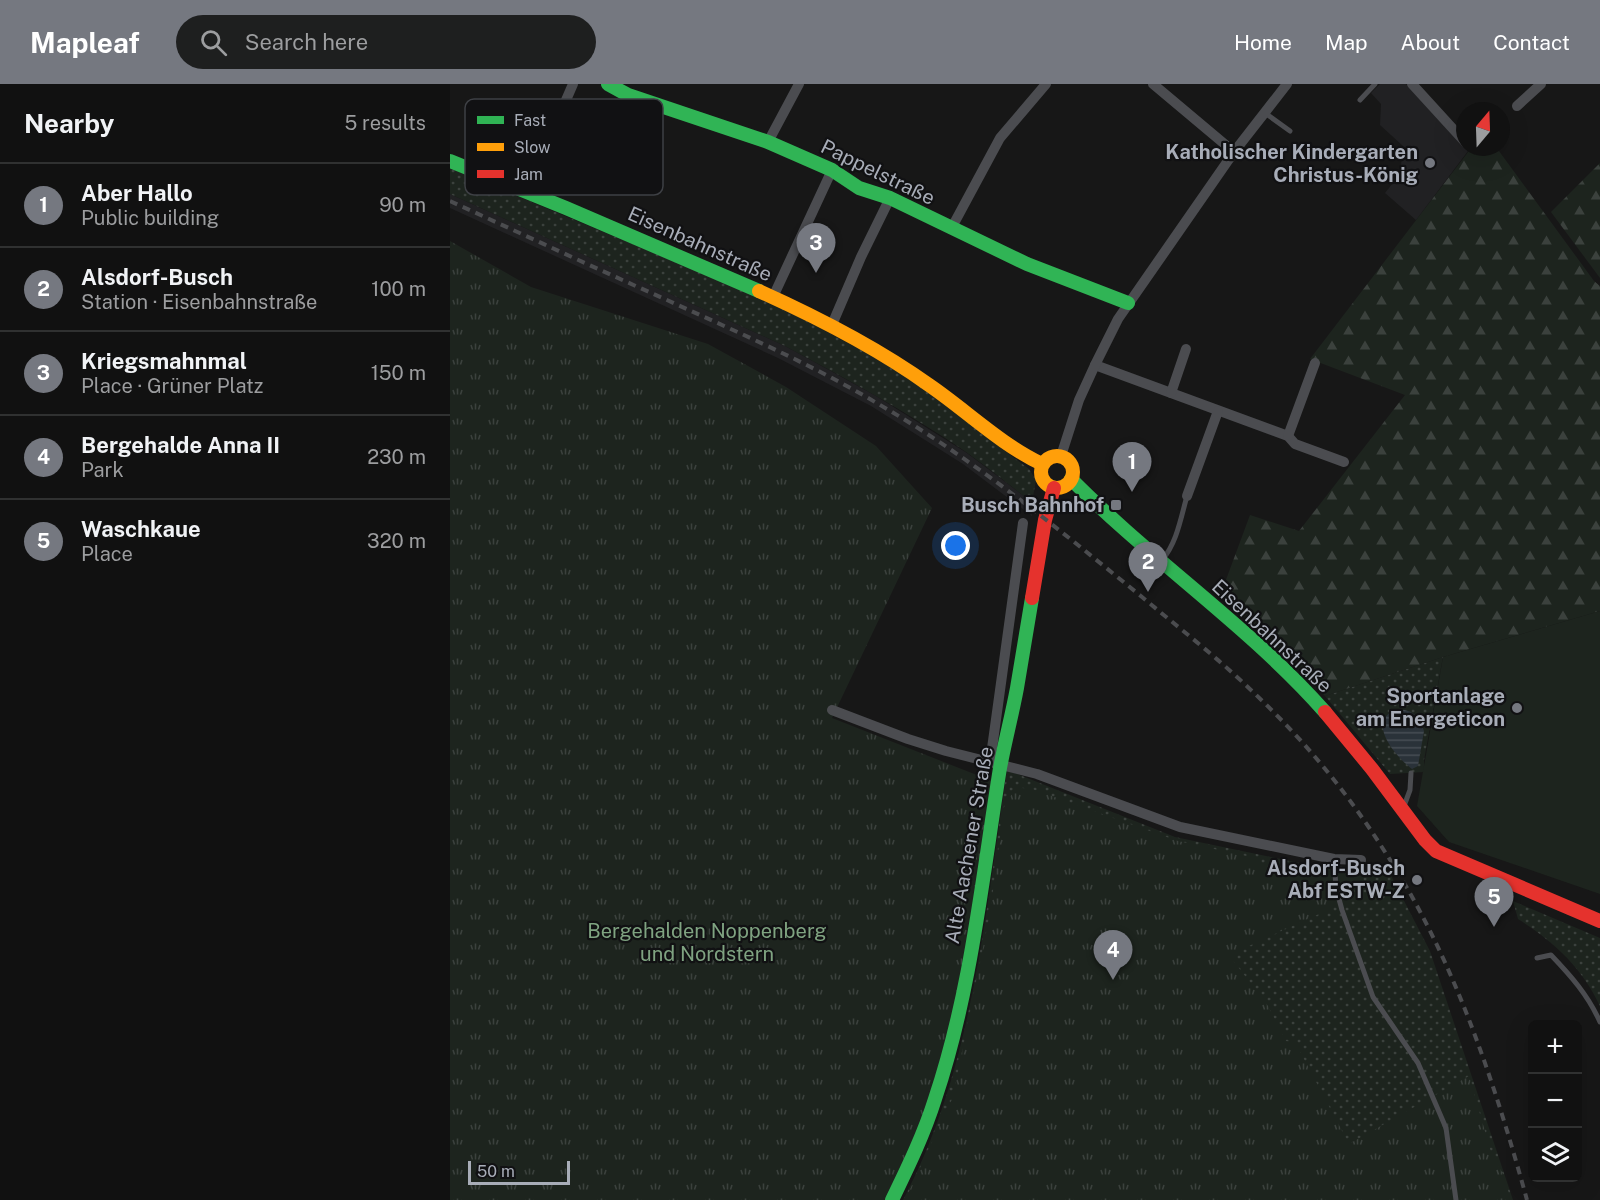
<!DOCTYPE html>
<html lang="en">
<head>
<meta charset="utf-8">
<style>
	body { margin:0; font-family:"Public Sans",sans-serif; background:#1e1f1f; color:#f1f3f6 }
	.controls { position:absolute; right:18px; bottom:18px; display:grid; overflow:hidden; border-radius:9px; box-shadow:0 6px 24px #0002 }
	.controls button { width:54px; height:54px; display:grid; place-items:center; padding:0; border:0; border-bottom:2px solid #303131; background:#111; color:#f1f3f6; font:30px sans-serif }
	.compass { position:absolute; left:1006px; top:18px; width:54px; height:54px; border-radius:50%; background:#111; box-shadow:0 6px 24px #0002; rotate:19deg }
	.scale { position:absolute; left:18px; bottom:15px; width:102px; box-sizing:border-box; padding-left:6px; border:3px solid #a8adb8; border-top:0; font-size:16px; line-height:21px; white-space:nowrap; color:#a8adb8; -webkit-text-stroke:4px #111113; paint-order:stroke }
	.you { position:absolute; left:506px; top:462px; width:21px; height:21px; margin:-15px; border:4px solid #fff; border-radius:50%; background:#1a73e8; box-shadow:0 0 0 9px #1a73e833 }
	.badge { display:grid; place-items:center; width:39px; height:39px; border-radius:50%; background:#757880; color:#fff; font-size:20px; font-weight:700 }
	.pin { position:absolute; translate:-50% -50px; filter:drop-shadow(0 2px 3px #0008) }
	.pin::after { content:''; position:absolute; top:32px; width:21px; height:18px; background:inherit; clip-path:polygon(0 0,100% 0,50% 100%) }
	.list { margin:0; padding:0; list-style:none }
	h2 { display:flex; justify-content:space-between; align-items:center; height:78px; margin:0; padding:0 24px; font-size:26px }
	h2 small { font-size:20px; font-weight:400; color:#9c9d9f }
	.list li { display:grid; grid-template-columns:39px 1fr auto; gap:18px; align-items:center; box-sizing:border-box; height:84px; padding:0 24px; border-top:2px solid #303131 }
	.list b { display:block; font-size:22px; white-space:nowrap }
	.list p { margin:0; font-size:20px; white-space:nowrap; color:#9c9d9f }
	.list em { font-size:20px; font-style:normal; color:#9c9d9f }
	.icon { flex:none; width:33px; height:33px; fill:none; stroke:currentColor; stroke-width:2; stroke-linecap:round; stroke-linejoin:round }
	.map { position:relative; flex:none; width:1150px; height:1116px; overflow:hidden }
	header { display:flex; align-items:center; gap:36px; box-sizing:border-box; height:84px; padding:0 30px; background:#757880; color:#fff }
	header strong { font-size:28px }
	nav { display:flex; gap:33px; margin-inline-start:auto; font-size:21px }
	.search { width:420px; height:54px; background:#1e1f1f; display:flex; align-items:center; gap:15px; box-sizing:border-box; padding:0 21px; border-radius:33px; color:#9c9d9f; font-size:22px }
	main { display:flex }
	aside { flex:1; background:#111 }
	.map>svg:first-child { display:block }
	.built { fill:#212123 }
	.grass { fill:url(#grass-dots) }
	.forest { fill:url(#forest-firs) }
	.park { fill:url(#park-tufts) }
	.pitch { fill:#1d241e }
	.water { fill:url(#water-rules) }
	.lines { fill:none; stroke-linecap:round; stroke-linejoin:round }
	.lane { stroke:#4b4c50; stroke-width:5 }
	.street { stroke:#4b4c50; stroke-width:10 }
	.fast { stroke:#30b455; stroke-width:14 }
	.slow { stroke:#ff9f0a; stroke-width:14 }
	.jam { stroke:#e5322d; stroke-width:14 }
	.rail { stroke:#4b4c4f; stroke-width:4; stroke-dasharray:8 6; stroke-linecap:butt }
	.poi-dot { fill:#757880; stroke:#111113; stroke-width:2 }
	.labels { text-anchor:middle; stroke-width:4.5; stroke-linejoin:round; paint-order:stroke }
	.poi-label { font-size:20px; font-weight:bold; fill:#a8adb8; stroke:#111113; text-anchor:end }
	.street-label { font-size:20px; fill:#a8adb8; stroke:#111113 }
	.park-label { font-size:20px; fill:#7fa381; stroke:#111113 }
	.key { fill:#111113; stroke:#3e4045; stroke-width:1.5 }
	.key-label { font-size:16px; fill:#a8adb8 }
</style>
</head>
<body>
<header>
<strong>Mapleaf</strong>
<div class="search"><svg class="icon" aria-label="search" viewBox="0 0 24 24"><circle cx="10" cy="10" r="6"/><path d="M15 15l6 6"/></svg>Search here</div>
<nav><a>Home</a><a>Map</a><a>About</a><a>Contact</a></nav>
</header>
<main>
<aside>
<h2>Nearby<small>5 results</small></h2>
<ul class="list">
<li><span class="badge">1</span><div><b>Aber Hallo</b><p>Public building</p></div><em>90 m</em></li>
<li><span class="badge">2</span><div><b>Alsdorf-Busch</b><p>Station · Eisenbahnstraße</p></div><em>100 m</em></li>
<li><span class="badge">3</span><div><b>Kriegsmahnmal</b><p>Place · Grüner Platz</p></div><em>150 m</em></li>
<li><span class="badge">4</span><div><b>Bergehalde Anna II</b><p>Park</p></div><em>230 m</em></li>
<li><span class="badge">5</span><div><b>Waschkaue</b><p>Place</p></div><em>320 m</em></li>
</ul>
</aside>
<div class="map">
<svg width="1150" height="1116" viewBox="0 0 1150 1116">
	<defs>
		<pattern id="grass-dots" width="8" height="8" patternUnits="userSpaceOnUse" patternTransform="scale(1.5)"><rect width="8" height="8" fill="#1d241e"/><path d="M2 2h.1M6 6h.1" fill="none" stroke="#3b413d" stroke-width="1.8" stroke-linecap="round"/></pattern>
		<pattern id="forest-firs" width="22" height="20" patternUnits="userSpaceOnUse" patternTransform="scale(1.5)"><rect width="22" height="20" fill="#1d241e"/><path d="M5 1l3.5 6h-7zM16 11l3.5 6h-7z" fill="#3b413d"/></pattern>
		<pattern id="park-tufts" width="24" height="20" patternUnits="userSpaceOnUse" patternTransform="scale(1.5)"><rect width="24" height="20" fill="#1d241e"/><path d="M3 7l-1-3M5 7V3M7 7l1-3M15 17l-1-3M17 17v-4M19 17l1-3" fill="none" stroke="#3b413d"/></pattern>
		<pattern id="water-rules" width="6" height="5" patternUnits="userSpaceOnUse" patternTransform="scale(1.5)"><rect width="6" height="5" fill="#2a3239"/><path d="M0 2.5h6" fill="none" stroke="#464d54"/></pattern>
	</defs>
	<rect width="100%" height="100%" fill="#171717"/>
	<g class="built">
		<polygon points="930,0 956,0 1018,67 966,136 935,109 950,90 953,62 930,41 931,20 921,9"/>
		<polygon points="0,110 335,262 381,287 426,312 517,369 582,418 582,432 513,380 421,322 328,274 0,124"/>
	</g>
	<g class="grass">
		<path d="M 0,84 L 319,217 L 411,266 L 460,295 L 579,385 L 586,396 L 582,418 C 560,402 539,384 516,368 C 459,329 397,295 335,262 L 0,110 Z"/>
		<polygon points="993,573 974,676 974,688 940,690 875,612"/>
		<path d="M 557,686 L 725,753 L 869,783 L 936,782 L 980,867 L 1063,1116 L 453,1116 C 523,984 535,831 557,686 Z"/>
		<path d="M 1063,817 L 1150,854 L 1150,922 C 1131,882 1104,858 1068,835 Z"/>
	</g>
	<g class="forest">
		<polygon points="1022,63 1046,63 1144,197 1150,202 1150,527 993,573 875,612 832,568 770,512 800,431 849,447 955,311 860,275"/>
		<polygon points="1150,79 1150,194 1101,128"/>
	</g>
	<g class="park">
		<polygon points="0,157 81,203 258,260 336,303 426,362 482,424 382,634 542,697 523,824 489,1008 435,1116 0,1116"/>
		<polygon points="572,704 582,705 728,757 810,775 808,781 863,792 911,791 900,816 779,871 818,922 836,957 845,958 899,1060 1019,992 1041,1068 1053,1090 1061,1116 455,1116 503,1013 540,829 554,723 563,708"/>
	</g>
	<polygon class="pitch" points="1150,527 1150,810 999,758 967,722 993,573"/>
	<path class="water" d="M 945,626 C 962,624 969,632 974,647 L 968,682 L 962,685 C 946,673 916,638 945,626 Z"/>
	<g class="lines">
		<g class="lane">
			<polyline points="910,16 925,0"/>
			<polyline points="815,29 840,47"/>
			<path d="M 712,476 C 727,459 731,433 737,412"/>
			<polyline points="954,722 960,706 961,689"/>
			<polyline points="884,775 886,804 892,826 923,913 968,979 996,1044 1006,1116"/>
			<path d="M 1087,874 L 1101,871 C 1121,892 1138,911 1150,938"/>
		</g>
		<g class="street">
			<polyline points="703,0 784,68"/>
			<polyline points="962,0 1015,58"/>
			<polyline points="1067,22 1091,0"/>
			<polyline points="318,58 349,0"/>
			<polyline points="77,106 123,0"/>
			<polyline points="501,145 550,54 596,0"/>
			<polyline points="323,213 382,86"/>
			<polyline points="381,243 411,173 440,114"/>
			<polyline points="645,281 838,352 845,360 894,378"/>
			<polyline points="721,309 736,265"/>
			<polyline points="838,352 865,279"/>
			<polyline points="611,372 629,316 645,281 668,235 784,68 837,0"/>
			<polyline points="737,412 768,327"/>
			<polyline points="382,626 458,655 496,667 587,690 730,743 884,775 911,776"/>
			<polyline points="540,679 573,439"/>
		</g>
		<g class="fast">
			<polyline points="158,0 178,11 318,58 382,86 409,104 440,114 577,180 678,219"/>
			<polyline points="0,77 116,124 309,207"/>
			<path d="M 621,395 C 702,477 799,542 875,628"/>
			<path d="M 442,1116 C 458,1083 474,1050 485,1015 C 521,908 532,795 550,684 C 555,657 562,631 567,604 C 572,574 577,544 582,514"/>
		</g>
		<g class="slow">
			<path d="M 309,207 C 369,234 426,263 479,301 C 517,327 550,360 592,380"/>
			<circle cx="607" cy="388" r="16"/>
		</g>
		<g class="jam">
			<polyline points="582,514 595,436 604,404"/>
			<polyline points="875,628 922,685 975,756 986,767 1150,837"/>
		</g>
		<path class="rail" d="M 0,117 C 72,150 145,184 217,216 C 287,248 359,279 425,318 C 521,373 606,443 692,513 C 729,544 768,574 803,608 C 854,656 898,709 935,768 C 1003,872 1044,996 1077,1116"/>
	</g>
	<g class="poi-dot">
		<circle cx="980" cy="79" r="6"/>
		<rect x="660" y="415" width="12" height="12" rx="3"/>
		<circle cx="1067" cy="624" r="6"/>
		<circle cx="967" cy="796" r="6"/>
	</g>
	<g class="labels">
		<g class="poi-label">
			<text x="968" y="75">Katholischer Kindergarten<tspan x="968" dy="23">Christus-König</tspan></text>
			<text x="654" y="428">Busch Bahnhof</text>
			<text x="1055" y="619">Sportanlage<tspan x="1055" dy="23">am Energeticon</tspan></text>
			<text x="955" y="791">Alsdorf-Busch<tspan x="955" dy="23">Abf ESTW-Z</tspan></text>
		</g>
		<g class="street-label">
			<text transform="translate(428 88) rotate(26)" y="7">Pappelstraße</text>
			<text transform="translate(250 160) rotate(24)" y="7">Eisenbahnstraße</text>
			<text transform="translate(822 552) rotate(43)" y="7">Eisenbahnstraße</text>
			<text transform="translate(519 761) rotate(-80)" y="7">Alte Aachener Straße</text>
		</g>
		<g class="park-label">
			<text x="257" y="854">Bergehalden Noppenberg<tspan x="257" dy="23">und Nordstern</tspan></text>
		</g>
	</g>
	<rect x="15" y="15" width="198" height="96" rx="9" class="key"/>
	<rect x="27" y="32" width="27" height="8" fill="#30b455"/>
	<rect x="27" y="59" width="27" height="8" fill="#ff9f0a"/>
	<rect x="27" y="86" width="27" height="8" fill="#e5322d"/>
	<g class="key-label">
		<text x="64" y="42">Fast</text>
		<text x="64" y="69">Slow</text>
		<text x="64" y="96">Jam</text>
	</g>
</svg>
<div class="controls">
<button>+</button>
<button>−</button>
<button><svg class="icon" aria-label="layers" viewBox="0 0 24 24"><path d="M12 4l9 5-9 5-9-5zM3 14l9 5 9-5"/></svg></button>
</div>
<svg class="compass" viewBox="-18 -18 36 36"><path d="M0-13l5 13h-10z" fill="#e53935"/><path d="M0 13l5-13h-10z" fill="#9c9d9f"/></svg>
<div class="scale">50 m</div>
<div class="you"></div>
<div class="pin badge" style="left:682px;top:408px">1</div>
<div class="pin badge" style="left:698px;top:508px">2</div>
<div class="pin badge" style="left:366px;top:189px">3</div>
<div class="pin badge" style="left:663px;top:896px">4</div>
<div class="pin badge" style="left:1044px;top:843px">5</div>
</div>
</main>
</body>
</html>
